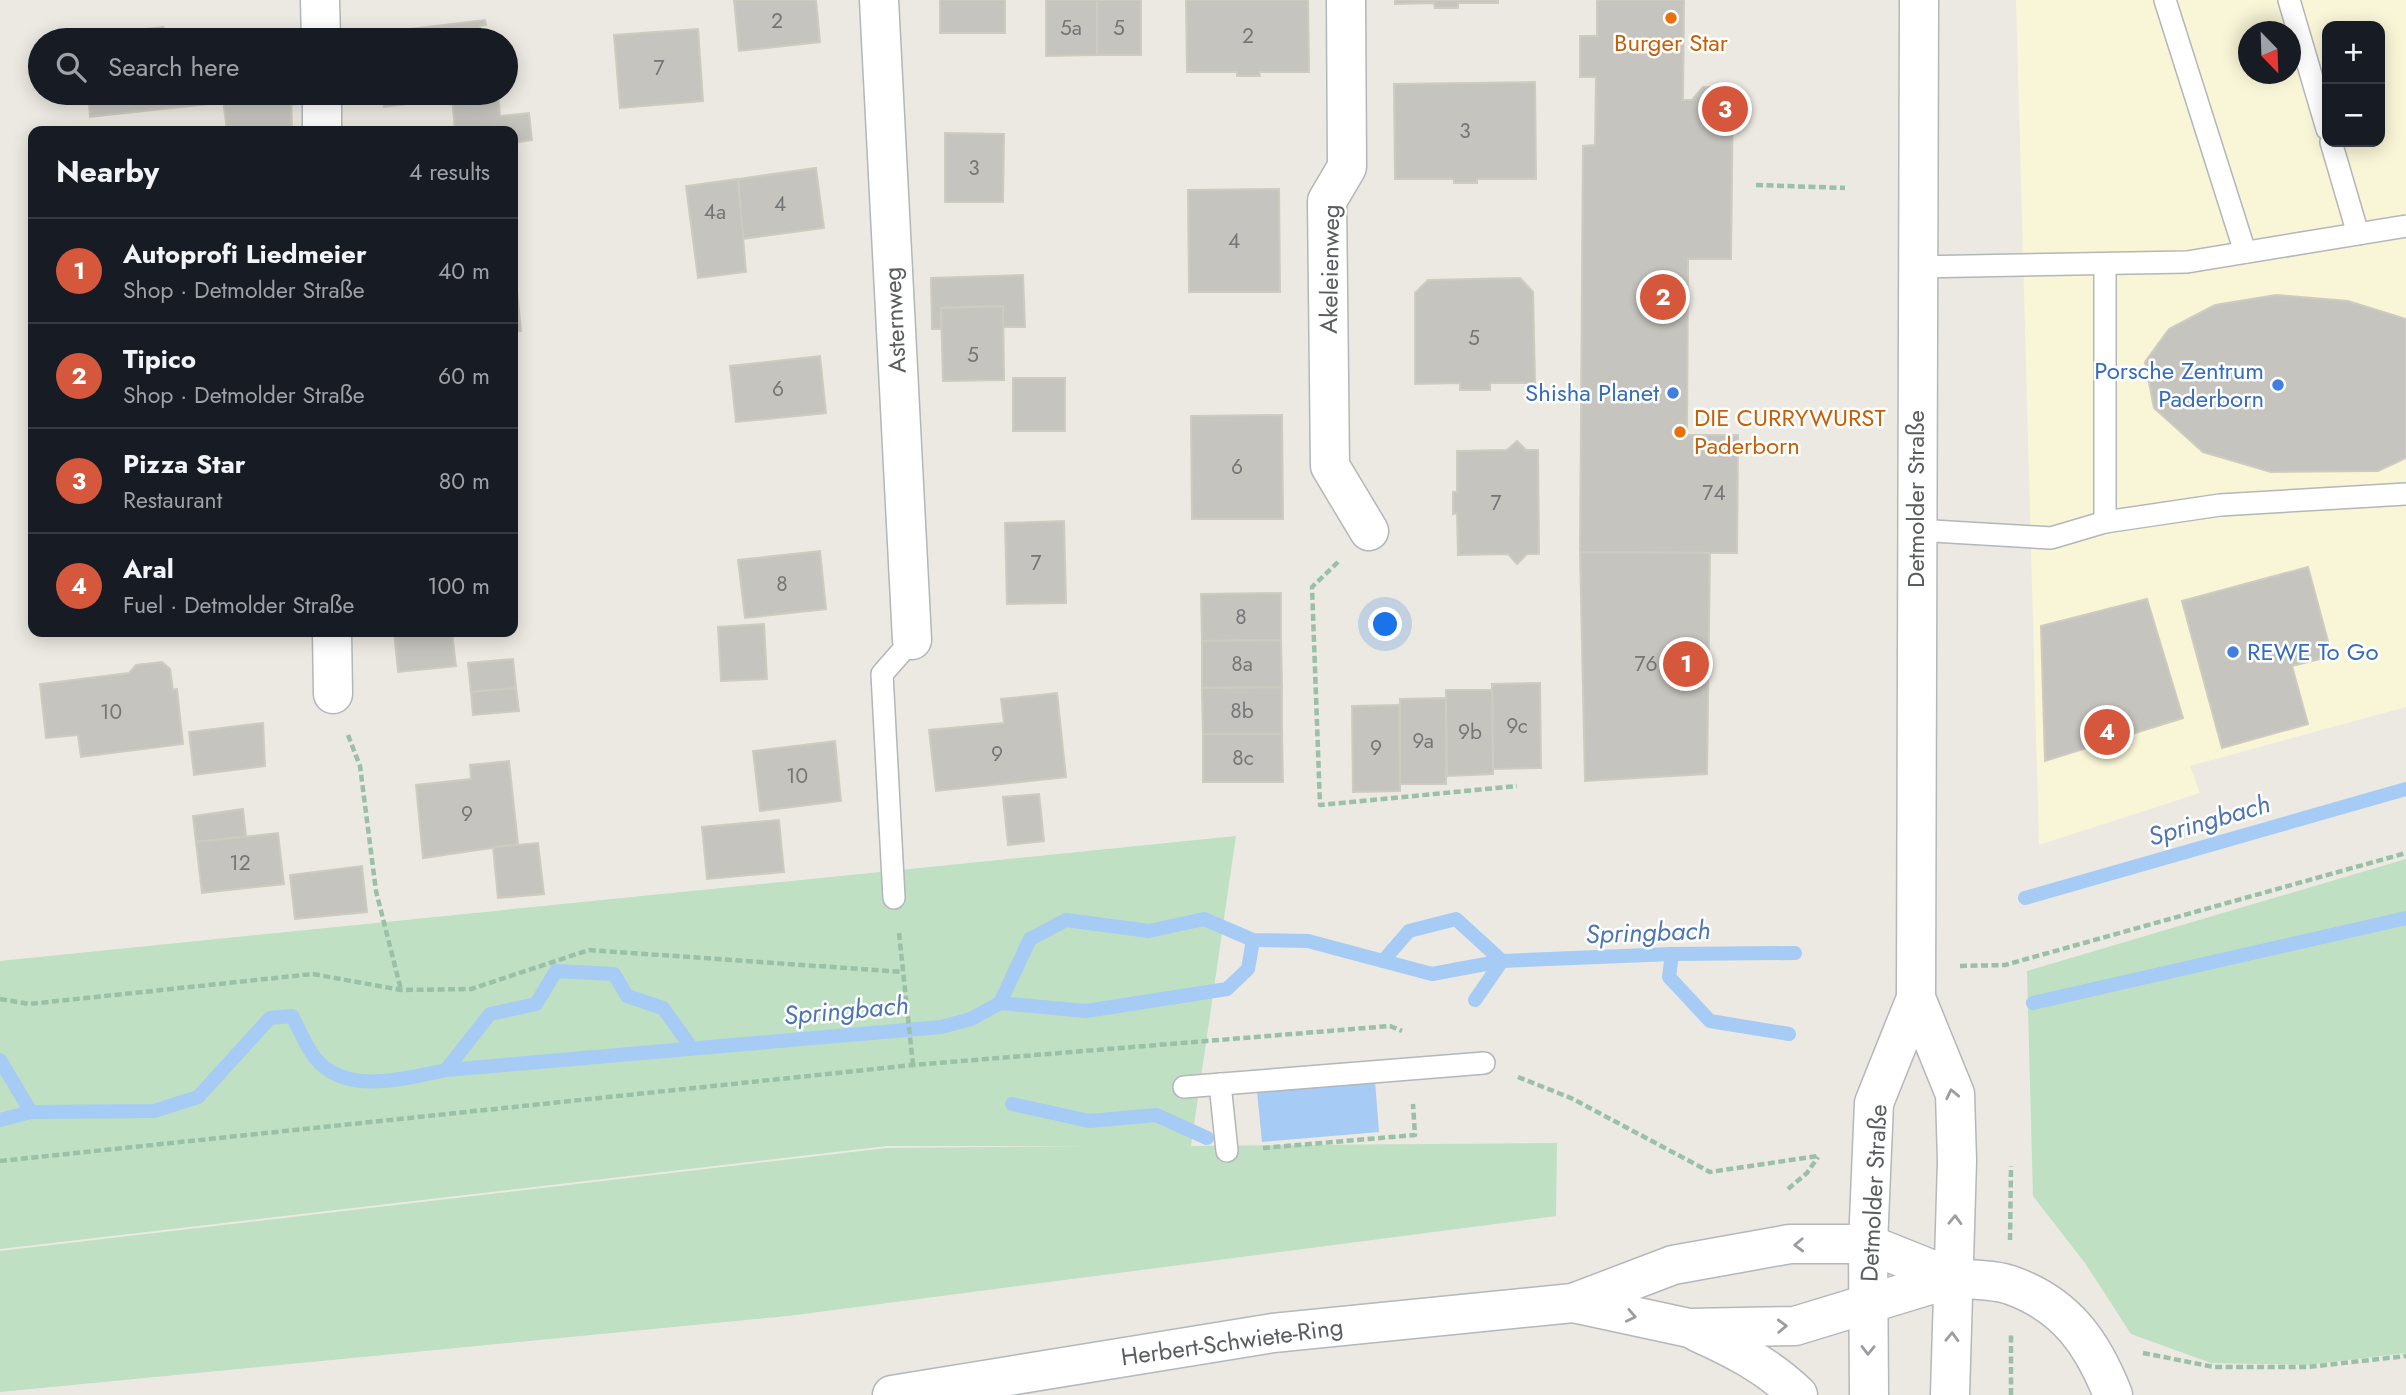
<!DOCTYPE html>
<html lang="en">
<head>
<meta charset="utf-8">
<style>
	body { margin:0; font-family:Jost,sans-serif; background:#242831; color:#f1f3f6 }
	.controls { position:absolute; right:21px; top:21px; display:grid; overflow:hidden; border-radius:14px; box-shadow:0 4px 18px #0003 }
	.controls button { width:63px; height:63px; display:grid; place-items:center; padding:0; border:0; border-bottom:2px solid #363941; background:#171b24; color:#f1f3f6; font:35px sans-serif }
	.compass { position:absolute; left:2238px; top:21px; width:63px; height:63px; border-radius:50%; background:#171b24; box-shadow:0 4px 18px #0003; rotate:157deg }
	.you { position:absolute; left:1386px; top:625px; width:24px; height:24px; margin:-18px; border:5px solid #fff; border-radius:50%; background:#1a73e8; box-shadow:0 0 0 10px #1a73e833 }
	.badge { display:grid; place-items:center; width:46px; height:46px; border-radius:50%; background:#d5573c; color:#fff; font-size:23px; font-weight:700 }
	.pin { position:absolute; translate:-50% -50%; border:4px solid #fff; box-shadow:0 2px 7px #0006 }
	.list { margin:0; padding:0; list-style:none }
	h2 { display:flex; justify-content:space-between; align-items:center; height:91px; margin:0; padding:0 28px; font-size:30px }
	h2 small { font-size:23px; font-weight:400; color:#9ea1a6 }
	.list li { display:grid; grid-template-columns:46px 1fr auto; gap:21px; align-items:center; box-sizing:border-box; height:105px; padding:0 28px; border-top:2px solid #363941 }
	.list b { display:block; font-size:26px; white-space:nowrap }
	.list p { margin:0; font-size:23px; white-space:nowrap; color:#9ea1a6 }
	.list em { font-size:23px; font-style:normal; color:#9ea1a6 }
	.icon { flex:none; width:38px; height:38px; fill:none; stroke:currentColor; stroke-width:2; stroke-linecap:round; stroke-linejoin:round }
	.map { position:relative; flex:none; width:2406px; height:1395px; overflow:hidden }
	.search { position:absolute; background:#171b24; box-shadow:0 4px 18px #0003; left:28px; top:28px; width:490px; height:77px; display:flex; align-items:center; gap:18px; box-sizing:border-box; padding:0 24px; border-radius:38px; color:#9ea1a6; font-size:26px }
	.panel { position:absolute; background:#171b24; box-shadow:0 4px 18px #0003; left:28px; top:126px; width:490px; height:511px; border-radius:14px }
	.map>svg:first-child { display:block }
	.commercial { fill:#f9f5d7; fill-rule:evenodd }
	.green { fill:#bfe0c3 }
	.water { fill:#a6cbf5 }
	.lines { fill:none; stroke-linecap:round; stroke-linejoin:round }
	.stream { stroke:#a6cbf5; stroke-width:14 }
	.building { fill:#c6c4be; stroke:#cecbc0; stroke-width:2 }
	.service-casing { stroke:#b3b6ba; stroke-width:24 }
	.minor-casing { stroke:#b3b6ba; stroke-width:41 }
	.secondary-casing { stroke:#b4b7bc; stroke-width:41 }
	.path { stroke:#9ac0a8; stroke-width:4.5; stroke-dasharray:7 3.5; stroke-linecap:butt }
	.service { stroke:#fff; stroke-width:21 }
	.minor { stroke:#fff; stroke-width:38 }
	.secondary { stroke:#fff; stroke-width:38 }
	.oneway { stroke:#9b9da0 }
	.food-dot { fill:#e8710a; stroke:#fff; stroke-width:2.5 }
	.shop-dot { fill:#3f7fe0; stroke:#fff; stroke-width:2.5 }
	.labels { text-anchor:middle; stroke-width:5; stroke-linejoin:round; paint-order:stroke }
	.number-label { font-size:21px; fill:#747678 }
	.food-label { font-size:24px; fill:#c56008; stroke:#fff }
	.street-label { font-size:24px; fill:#595c60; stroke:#fff }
	.shop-label { font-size:24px; fill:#366cbe; stroke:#fff; text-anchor:end }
	.water-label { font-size:26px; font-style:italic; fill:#4d75b4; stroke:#fff }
</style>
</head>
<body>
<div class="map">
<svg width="2406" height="1395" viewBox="0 0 2406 1395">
	<rect width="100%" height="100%" fill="#ebe9e1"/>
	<path class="commercial" d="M 2016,0 L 2406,0 L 2406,707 L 2190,766 L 2200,793 L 2039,845 ZM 2327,26 L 2380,26 L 2380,142 L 2327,142 ZM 2248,32 L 2290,32 L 2290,74 L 2248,74 Z"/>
	<g class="green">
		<polygon points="1236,836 1191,1146 1557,1143 1556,1216 788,1316 0,1392 0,1251 887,1148 1091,1146 887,1146 0,1249 0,961"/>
		<polygon points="2406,859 2406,1353 2307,1365 2211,1363 2131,1334 2085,1263 2033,1196 2027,971"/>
	</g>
	<polygon class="water" points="1375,1081 1379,1132 1262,1142 1257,1091"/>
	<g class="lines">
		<g class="stream">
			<polyline points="2025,898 2406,789"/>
			<polyline points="1672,954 1669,977 1710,1021 1789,1034"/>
			<polyline points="1383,961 1432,974 1502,961"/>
			<polyline points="1475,1000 1502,961"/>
			<polyline points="1000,1003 1086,1011 1227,989 1248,969 1253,940"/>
			<polyline points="2033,1003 2406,918"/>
			<polyline points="0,1060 31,1112"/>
			<polyline points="446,1070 490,1014 536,1004 556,971 614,974 627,996 663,1008 691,1047"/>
			<polyline points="1012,1104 1089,1121 1156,1115 1207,1138"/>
			<path d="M 0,1120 L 31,1112 L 154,1111 L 198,1097 L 270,1018 L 292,1016 C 300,1030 306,1047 316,1059 C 347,1096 406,1078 446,1070 L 941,1027 L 971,1019 L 1000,1003 L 1030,939 L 1066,920 L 1149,931 L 1204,919 L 1253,940 L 1308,941 L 1383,961 L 1409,931 L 1456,919 L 1502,961 L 1672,954 L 1795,953"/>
		</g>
	</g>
	<g class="building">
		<polygon points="734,0 816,0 820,42 739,51"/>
		<rect x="940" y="0" width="65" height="33"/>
		<polygon points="1046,0 1097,0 1097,55 1046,56"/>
		<rect x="1097" y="0" width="44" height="55"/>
		<polygon points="1186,0 1308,0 1309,72 1259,72 1260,76 1237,76 1237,72 1187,72"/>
		<polygon points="1395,0 1498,0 1498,3 1458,3 1458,8 1435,8 1434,3 1395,4"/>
		<polygon points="1597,0 1684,0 1683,100 1692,100 1703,87 1733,88 1731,259 1688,259 1687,435 1738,435 1737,553 1580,552 1583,146 1595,145 1596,77 1580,77 1580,36 1597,36"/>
		<polygon points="485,20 486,25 480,26 481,40 376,40 375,33"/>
		<polygon points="163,27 175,40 122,40 130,31"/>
		<polygon points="698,29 703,101 620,108 614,35"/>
		<polygon points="1535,82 1536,179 1477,179 1477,183 1454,183 1454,179 1395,179 1394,84"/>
		<polygon points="88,93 207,93 208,104 90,117"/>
		<polygon points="246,93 291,93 292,129 227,131 223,100 247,98"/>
		<polygon points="382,93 493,93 384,107"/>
		<polygon points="498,93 500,116 529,113 532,140 513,143 513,131 455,131 452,97"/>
		<polygon points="945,133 1004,134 1003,202 945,202"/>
		<polygon points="816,168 824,228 742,239 738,179"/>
		<polygon points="738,179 746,272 698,278 686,186"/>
		<polygon points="1279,189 1280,292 1189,292 1188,190"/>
		<polygon points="1023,275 1025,327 1003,327 1003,306 941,308 942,329 932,329 931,278"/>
		<polygon points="1520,278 1533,292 1535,383 1490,383 1490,390 1460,390 1460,383 1415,384 1415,293 1428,280"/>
		<polygon points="516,281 521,331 513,332 513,282"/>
		<polygon points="2276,295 2348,301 2406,319 2406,458 2378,471 2271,472 2203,452 2154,408 2145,362 2169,329 2215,305"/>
		<polygon points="1003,306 1004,380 943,381 941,308"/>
		<polygon points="820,356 826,413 736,422 730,366"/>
		<rect x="1013" y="378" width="52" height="53"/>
		<polygon points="1282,415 1283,519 1192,519 1191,416"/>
		<polygon points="1517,441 1526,450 1538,450 1539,554 1527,554 1517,564 1508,554 1458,555 1457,513 1453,514 1453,492 1457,492 1457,451 1507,450"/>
		<polygon points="1064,521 1066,603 1007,604 1005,523"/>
		<polygon points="820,551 826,609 745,618 738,560"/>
		<polygon points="1580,552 1710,553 1707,774 1585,781"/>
		<polygon points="2308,567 2332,656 2292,666 2308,724 2222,748 2182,601"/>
		<polygon points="1281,593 1281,640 1202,641 1201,594"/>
		<polygon points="2147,599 2183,718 2045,761 2041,626"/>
		<polygon points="764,624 767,679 721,681 718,627"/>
		<polygon points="394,632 452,632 456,666 398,672"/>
		<polygon points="1281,640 1282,687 1202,688 1202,641"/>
		<polygon points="513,659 516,688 471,692 468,663"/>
		<polygon points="162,662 170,669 173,690 177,689 183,744 81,757 78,735 46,738 40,684 129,673 136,665"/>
		<polygon points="1540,683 1541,768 1493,769 1492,684"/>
		<polygon points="1282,687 1282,734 1203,734 1202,688"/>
		<polygon points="516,688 519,711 473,715 471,692"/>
		<polygon points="1446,690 1492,690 1493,774 1447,776"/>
		<polygon points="1057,693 1066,777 936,791 929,730 1004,723 1001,699"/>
		<polygon points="1446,698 1446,784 1400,784 1400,699"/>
		<polygon points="1399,705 1400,791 1353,792 1352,706"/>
		<polygon points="263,723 265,766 194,775 189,732"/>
		<polygon points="1203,734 1282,734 1283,782 1203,782"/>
		<polygon points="835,741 841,801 760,811 753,751"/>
		<polygon points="509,761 518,844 423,858 416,785 471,779 470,765"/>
		<polygon points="1039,794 1044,841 1008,845 1003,797"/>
		<polygon points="243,809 246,836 196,842 193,816"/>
		<polygon points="779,820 784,872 707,879 702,827"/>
		<polygon points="278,833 284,884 202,893 196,842"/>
		<polygon points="538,843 544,894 498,898 493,847"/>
		<polygon points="362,866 367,912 295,919 290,875"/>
	</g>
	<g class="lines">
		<defs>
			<g id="service">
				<polyline points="2165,0 2245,252"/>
				<polyline points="2289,0 2327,129"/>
				<polyline points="2331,142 2358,234"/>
				<polyline points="2105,264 2105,522"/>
				<polyline points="1916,267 2187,262 2406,226"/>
				<polyline points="1916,530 2051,538 2105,522 2220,505 2406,494"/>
				<polyline points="894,898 882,674 912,640"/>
				<polyline points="1220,1084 1227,1151"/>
				<polyline points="1184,1087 1484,1063"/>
			</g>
			<g id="minor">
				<polyline points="320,0 321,40"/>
				<polyline points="879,0 912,640"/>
				<polyline points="1346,0 1347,167 1327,201 1330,466 1369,531"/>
				<polyline points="322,93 322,131"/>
				<polyline points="332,632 333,694"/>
				<path d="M 1953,1278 C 1972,1280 1996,1279 2013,1286 C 2067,1306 2093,1344 2113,1395"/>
			</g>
			<g id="secondary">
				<polyline points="1919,0 1916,998 1955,1094 1957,1161 1950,1395"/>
				<polyline points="1573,1303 1689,1328 1795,1326 1953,1278"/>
				<path d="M 1697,1332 C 1735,1349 1768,1366 1798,1395"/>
				<polyline points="892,1395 1273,1333 1573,1303 1673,1265 1790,1244 1868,1244 1953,1278"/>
				<polyline points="1869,1395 1868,1244 1874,1103 1916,998"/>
			</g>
		</defs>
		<use href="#service" class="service-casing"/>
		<use href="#minor" class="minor-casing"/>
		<use href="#secondary" class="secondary-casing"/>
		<g class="path">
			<polyline points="1756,185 1845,188"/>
			<polyline points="1338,562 1312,587 1320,805 1517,786"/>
			<polyline points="348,735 360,766 376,891 401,990"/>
			<polyline points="899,933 913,1065"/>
			<polyline points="1960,966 2005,965 2406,853"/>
			<polyline points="0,999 29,1004 313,974 401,990 471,989 589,950 903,972"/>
			<polyline points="1518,1077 1571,1098 1710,1172 1818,1156"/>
			<polyline points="1263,1148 1415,1135 1413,1104"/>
			<polyline points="0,1161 913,1065 1390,1026 1402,1031"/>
			<polyline points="1788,1189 1807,1173 1818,1157"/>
			<polyline points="2010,1240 2011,1166"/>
			<polyline points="2143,1353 2214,1367 2308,1367 2406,1356"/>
			<polyline points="2011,1395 2011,1333"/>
		</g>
		<use href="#service" class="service"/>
		<use href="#minor" class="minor"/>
		<use href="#secondary" class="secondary"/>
	</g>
	<defs><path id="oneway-chevron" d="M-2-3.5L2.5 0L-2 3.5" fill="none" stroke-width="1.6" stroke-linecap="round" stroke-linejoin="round" transform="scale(1.75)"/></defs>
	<g class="oneway">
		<use href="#oneway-chevron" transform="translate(1952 1094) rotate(-102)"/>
		<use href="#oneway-chevron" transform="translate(1955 1220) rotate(-88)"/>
		<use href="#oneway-chevron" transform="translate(1799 1245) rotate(178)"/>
		<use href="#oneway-chevron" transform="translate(1631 1316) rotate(12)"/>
		<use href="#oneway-chevron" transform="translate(1782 1326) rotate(-2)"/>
		<use href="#oneway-chevron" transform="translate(1952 1337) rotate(-88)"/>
		<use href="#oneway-chevron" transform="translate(1868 1350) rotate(91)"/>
	</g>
	<g class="food-dot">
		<circle cx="1671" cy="18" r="7"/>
		<circle cx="1680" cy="432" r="7"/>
	</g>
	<g class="shop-dot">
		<circle cx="2278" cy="385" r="7"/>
		<circle cx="1673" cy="393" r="7"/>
		<circle cx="2233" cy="652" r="7"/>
	</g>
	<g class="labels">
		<g class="number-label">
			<text x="777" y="28">2</text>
			<text x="1071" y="35">5a</text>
			<text x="1119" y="35">5</text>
			<text x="1248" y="43">2</text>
			<text x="659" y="75">7</text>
			<text x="1465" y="138">3</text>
			<text x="974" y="175">3</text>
			<text x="780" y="211">4</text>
			<text x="715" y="219">4a</text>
			<text x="1234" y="248">4</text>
			<text x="1474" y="345">5</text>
			<text x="973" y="362">5</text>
			<text x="778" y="396">6</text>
			<text x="1237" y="474">6</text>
			<text x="1714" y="500">74</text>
			<text x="1496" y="510">7</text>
			<text x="1036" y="570">7</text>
			<text x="782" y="591">8</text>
			<text x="1241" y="624">8</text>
			<text x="1242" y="671">8a</text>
			<text x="1646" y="671">76</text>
			<text x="1242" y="718">8b</text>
			<text x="111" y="719">10</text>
			<text x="1517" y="733">9c</text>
			<text x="1470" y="739">9b</text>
			<text x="1423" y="748">9a</text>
			<text x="1376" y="755">9</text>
			<text x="997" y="761">9</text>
			<text x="1243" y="765">8c</text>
			<text x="797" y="783">10</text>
			<text x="467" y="821">9</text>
			<text x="240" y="870">12</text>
		</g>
		<g class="food-label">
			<text x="1671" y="51">Burger Star</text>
			<text x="1694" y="426" text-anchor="start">DIE CURRYWURST<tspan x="1694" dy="28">Paderborn</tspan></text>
		</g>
		<g class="street-label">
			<text transform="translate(1330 269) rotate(-89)" y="8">Akeleienweg</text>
			<text transform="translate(895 320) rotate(-93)" y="8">Asternweg</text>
			<text transform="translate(1916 499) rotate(-90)" y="8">Detmolder Straße</text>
			<text transform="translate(1874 1193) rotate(-87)" y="8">Detmolder Straße</text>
			<text transform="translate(1232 1342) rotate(-8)" y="8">Herbert-Schwiete-Ring</text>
		</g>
		<g class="shop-label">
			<text x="2264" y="379">Porsche Zentrum<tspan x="2264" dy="28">Paderborn</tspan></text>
			<text x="1659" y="401">Shisha Planet</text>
			<text x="2247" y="660" text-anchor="start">REWE To Go</text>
		</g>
		<g class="water-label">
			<text transform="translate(2209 820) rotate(-16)" y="9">Springbach</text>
			<text transform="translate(1648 932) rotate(-2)" y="9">Springbach</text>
			<text transform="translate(846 1010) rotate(-5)" y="9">Springbach</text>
		</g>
	</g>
</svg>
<div class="controls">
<button>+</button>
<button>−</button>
</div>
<svg class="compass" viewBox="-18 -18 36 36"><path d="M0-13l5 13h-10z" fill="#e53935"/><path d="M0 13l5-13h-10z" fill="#9ea1a6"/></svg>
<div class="you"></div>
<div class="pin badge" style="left:1686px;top:664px">1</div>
<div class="pin badge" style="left:1663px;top:297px">2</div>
<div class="pin badge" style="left:1725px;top:109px">3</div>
<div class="pin badge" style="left:2107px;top:732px">4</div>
<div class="search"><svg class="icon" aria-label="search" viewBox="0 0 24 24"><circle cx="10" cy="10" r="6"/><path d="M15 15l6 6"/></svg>Search here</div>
<section class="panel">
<h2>Nearby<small>4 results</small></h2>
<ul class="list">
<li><span class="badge">1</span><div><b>Autoprofi Liedmeier</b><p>Shop · Detmolder Straße</p></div><em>40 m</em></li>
<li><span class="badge">2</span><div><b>Tipico</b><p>Shop · Detmolder Straße</p></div><em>60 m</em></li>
<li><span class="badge">3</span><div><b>Pizza Star</b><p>Restaurant</p></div><em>80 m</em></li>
<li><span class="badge">4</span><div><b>Aral</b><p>Fuel · Detmolder Straße</p></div><em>100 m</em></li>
</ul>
</section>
</div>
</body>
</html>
